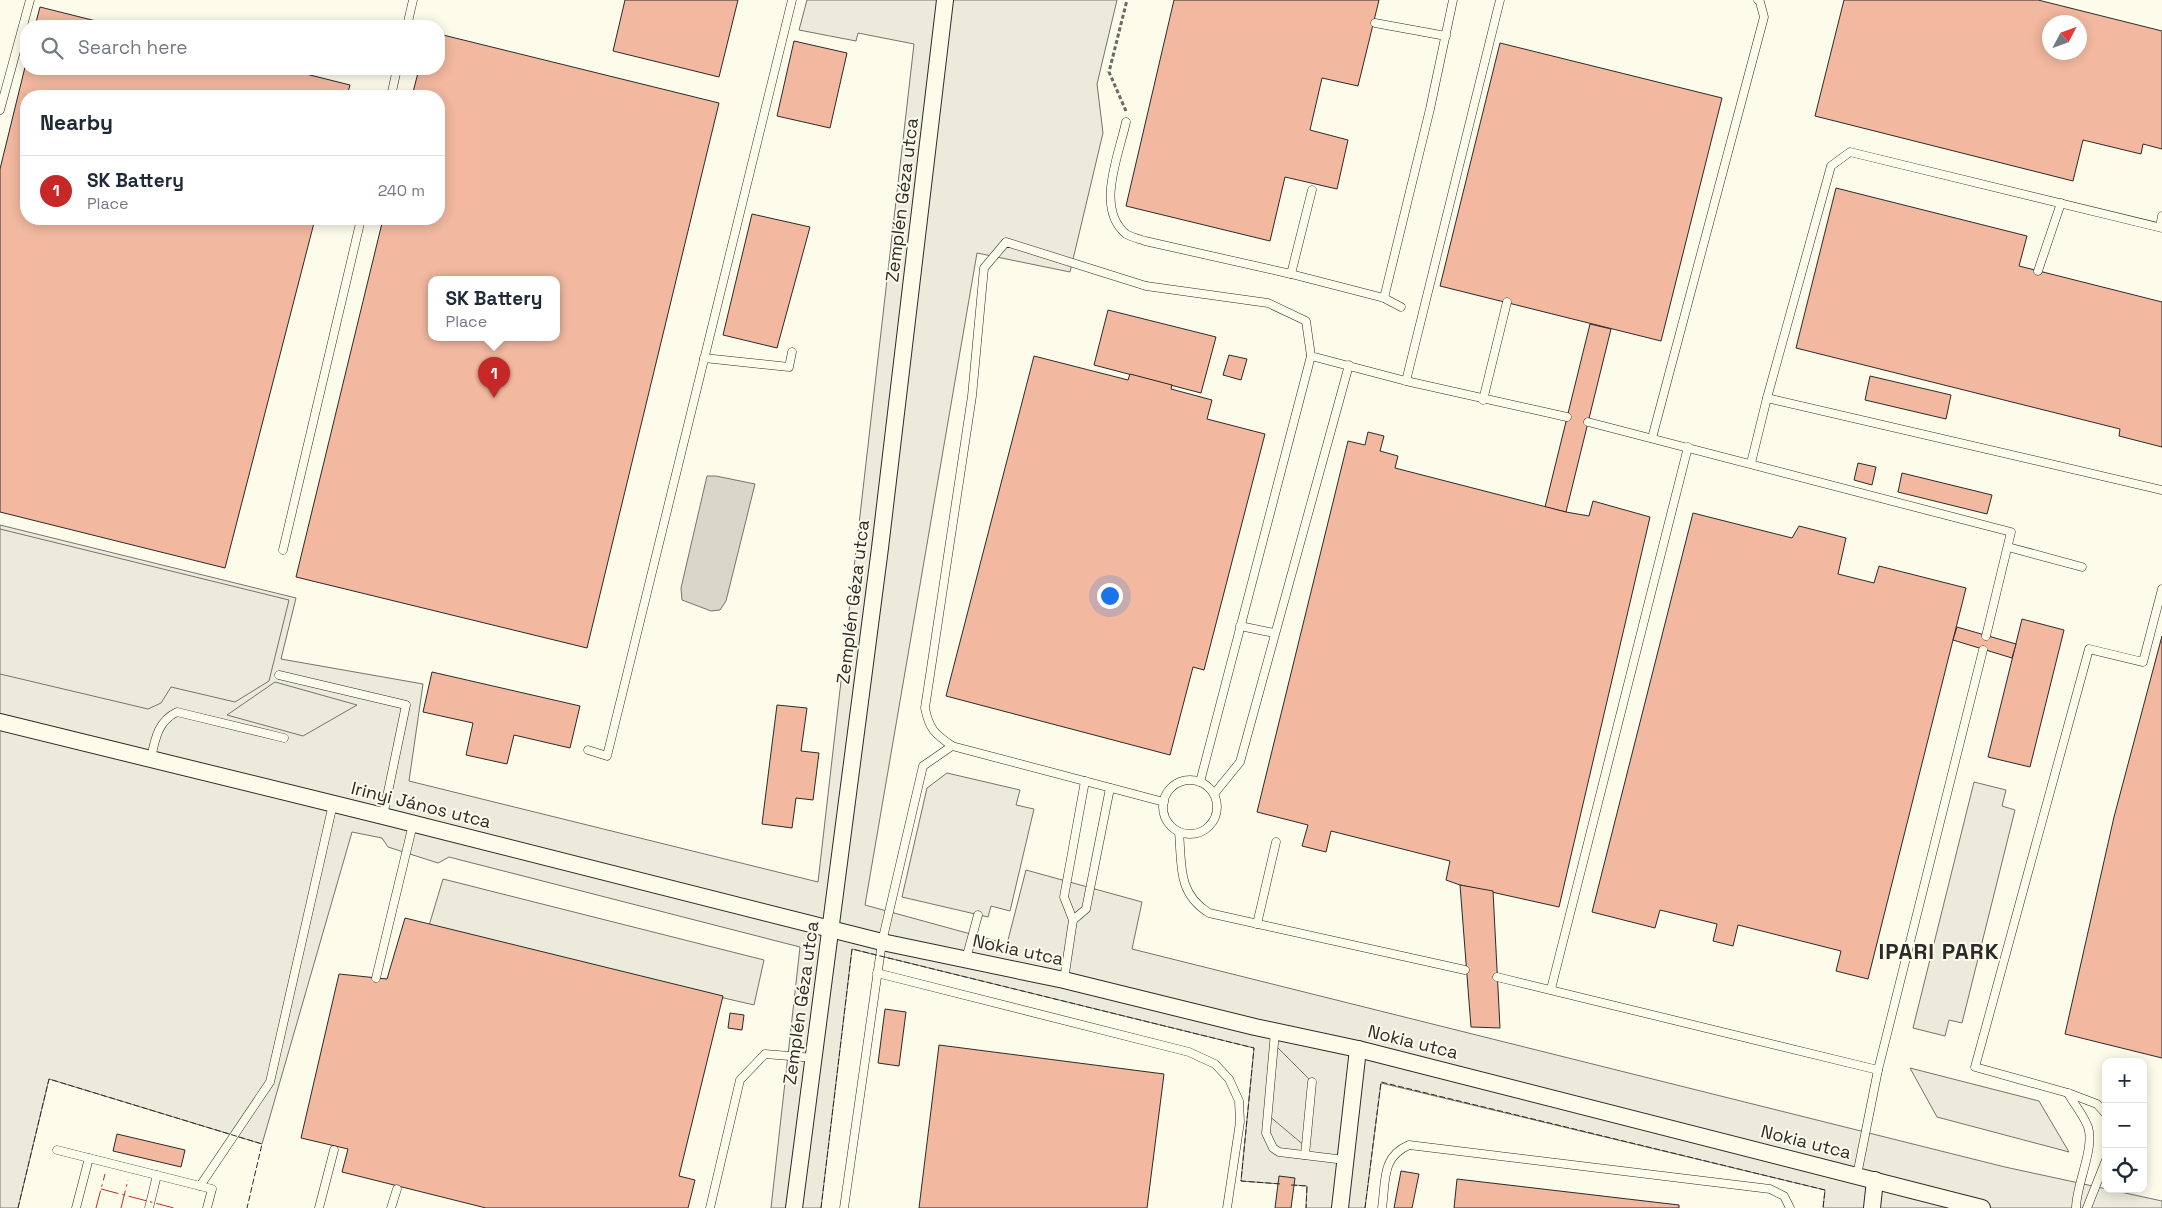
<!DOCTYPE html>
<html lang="en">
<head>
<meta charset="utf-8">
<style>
	body { margin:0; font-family:"Space Grotesk",sans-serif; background:#f6f6f7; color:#1f2937 }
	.controls { position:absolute; right:15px; bottom:15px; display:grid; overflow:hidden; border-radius:10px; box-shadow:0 2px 12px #0003 }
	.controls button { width:45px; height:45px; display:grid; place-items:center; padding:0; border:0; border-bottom:1px solid #e0e1e3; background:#fff; color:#1f2937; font:25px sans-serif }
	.compass { position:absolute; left:2042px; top:15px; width:45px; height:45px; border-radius:50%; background:#fff; box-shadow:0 2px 12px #0003; rotate:49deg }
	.you { position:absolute; left:1109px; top:595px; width:18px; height:18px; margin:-12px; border:4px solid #fff; border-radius:50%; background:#1a73e8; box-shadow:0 0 0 8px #1a73e833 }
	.badge { display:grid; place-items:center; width:32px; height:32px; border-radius:50%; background:#c62828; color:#fff; font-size:16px; font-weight:700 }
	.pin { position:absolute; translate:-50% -41px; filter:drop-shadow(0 1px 2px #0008) }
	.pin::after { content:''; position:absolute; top:26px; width:18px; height:15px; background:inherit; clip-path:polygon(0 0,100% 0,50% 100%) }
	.popup { position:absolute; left:428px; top:276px; width:132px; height:65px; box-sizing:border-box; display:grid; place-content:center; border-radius:10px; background:#fff; filter:drop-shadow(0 1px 4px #0005); font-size:16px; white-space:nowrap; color:#747a83 }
	.popup b { font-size:19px; color:#1f2937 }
	.popup::after { content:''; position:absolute; left:50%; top:100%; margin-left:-10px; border:10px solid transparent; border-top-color:#fff }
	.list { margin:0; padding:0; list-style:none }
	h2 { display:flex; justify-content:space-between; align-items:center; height:65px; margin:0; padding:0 20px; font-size:21px }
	h2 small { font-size:16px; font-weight:400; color:#747a83 }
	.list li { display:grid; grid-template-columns:32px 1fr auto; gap:15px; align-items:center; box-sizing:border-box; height:70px; padding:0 20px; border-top:1px solid #e0e1e3 }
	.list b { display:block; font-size:19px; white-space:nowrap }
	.list p { margin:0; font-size:16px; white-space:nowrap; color:#747a83 }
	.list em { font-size:16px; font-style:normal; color:#747a83 }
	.icon { flex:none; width:28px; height:28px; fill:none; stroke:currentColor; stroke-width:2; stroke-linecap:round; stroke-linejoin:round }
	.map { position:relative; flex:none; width:2162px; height:1208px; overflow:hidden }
	.search { position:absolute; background:#fff; box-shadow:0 2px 12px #0003; left:20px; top:20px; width:425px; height:55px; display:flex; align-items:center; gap:12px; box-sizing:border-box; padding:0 18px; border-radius:20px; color:#747a83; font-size:19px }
	.panel { position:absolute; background:#fff; box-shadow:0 2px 12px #0003; left:20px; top:90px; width:425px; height:135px; border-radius:20px }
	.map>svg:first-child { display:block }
	.green { fill:#ecebdb; stroke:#74746e }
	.parking { fill:#eceadb; stroke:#74746e }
	.water { fill:#d8d7c9; stroke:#74746e }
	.building { fill:#f2b8a0; stroke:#2b2b2b; fill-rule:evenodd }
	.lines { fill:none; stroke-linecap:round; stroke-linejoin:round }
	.service-casing { stroke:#2b2b2b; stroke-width:9 }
	.minor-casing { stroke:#2b2b2b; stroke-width:18 }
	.path { stroke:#6a6964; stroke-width:3; stroke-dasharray:4 2.5; stroke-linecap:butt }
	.service { stroke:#fdfbea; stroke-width:8 }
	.minor { stroke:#fdfbea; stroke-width:16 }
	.fence { stroke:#2b2b2b; stroke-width:1; stroke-dasharray:6 2.5; stroke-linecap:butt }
	.power { stroke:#c62828; stroke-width:1; stroke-dasharray:18 4 2.5 4; stroke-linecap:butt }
	.labels { text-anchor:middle; stroke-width:4; stroke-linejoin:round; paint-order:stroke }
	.street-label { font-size:18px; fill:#2b2b2b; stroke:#fdfbea }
	.district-label { font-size:22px; font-weight:bold; letter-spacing:1px; fill:#2b2b2b; stroke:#fdfbea }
</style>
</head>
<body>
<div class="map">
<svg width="2162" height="1208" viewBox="0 0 2162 1208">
	<rect width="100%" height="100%" fill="#fdfbea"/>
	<polygon class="green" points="807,0 1117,0 1097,84 1103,133 1070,272 977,253 865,905 1007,944 1026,870 1142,902 1132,949 2005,1167 2162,1201 2162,1208 1823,1208 1825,1190 1381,1083 1365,1208 1306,1208 1307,1186 1241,1181 1254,1048 852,949 821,1208 771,1208 800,947 449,857 438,863 388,847 382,838 352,832 262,1144 49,1079 18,1208 0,1208 0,525 296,598 281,659 423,684 409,781 818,882 914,44 858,33 856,41 799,30"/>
	<g class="parking">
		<polygon points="0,529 289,600 269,681 235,702 171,687 161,703 148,709 0,674"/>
		<polygon points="275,682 357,705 303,736 227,715"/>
		<polygon points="947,773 1020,790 1016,805 1034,809 1010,911 991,906 988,917 902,897 927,788"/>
		<polygon points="1974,782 2006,790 2002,806 2015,810 1962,1023 1949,1020 1945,1036 1913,1028"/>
		<polygon points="443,879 764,960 754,1005 428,929"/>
		<polygon points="1273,1043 1312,1082 1306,1147 1268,1115"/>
		<polygon points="1910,1068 2039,1101 2069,1152 1937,1117"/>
	</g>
	<polygon class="water" points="707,476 716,476 755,484 726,601 720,610 711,611 682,600 681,588"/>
	<g class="building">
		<polygon points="625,0 738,0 719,77 613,51"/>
		<polygon points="1174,0 1379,0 1358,86 1322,78 1310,130 1348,140 1337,189 1285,177 1270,241 1126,206"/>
		<path d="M 1844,0 L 2038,0 L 2162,31 L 2162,149 L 2143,144 L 2141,154 L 2083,140 L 2073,181 L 1815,116 ZM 2050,22 L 2080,22 L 2080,52 L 2050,52 Z"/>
		<polygon points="40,7 116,26 35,26"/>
		<path d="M 439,34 L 719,103 L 587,648 L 296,577 L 383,219 L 439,219 L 439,96 L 412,96 L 419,69 L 439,69 ZM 432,279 L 556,279 L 556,337 L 432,337 Z"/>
		<polygon points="794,41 847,53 830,128 777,116"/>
		<polygon points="1500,43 1722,98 1661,341 1440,286"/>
		<polygon points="26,63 26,69 286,69 350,85 347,96 26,96 26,219 315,219 225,568 0,512 0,169"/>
		<polygon points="1836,188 2027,236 2019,266 2162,302 2162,447 2119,436 2120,429 1796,348"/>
		<polygon points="752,214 810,227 777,348 723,335"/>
		<polygon points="1108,310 1216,337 1201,393 1094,365"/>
		<polygon points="1590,324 1611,329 1566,512 1545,507"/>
		<polygon points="1229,355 1247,359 1241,380 1223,375"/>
		<polygon points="1034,356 1128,380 1130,374 1172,385 1171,389 1212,400 1207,419 1265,434 1204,670 1193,667 1170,755 946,696"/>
		<polygon points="1870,376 1951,395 1946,419 1865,400"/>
		<polygon points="1368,432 1384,436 1380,451 1398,456 1395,468 1566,512 1589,516 1593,501 1650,517 1559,907 1460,885 1446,880 1450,861 1331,831 1326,852 1302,846 1308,825 1257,812 1348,441 1365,445"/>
		<polygon points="1858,463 1876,467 1872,485 1854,480"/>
		<polygon points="1902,473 1992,495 1987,514 1898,492"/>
		<polygon points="1693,513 1792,538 1799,526 1846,538 1838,574 1874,583 1879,566 1966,588 1868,979 1836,971 1841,951 1738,925 1733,946 1713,941 1717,924 1660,910 1655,928 1592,912"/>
		<polygon points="2022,619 2064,630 2030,767 1988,757"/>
		<polygon points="1957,627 2016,644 2012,658 1953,640"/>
		<polygon points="2162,636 2162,1058 2065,1034 2114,817"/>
		<polygon points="432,672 580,706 570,748 514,735 507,764 466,755 473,723 423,712"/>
		<polygon points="777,705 807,708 801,751 819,753 813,800 796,798 792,828 762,824"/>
		<polygon points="1460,885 1493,891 1500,1028 1471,1027"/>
		<polygon points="405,918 723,996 679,1176 695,1180 688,1208 486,1208 342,1172 348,1149 301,1138 339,974 387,979"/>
		<polygon points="885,1009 906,1012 899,1066 878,1063"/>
		<polygon points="730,1013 744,1015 742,1030 728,1028"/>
		<polygon points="939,1045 1164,1074 1147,1208 919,1208"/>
		<polygon points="117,1134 185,1150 181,1167 113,1151"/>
		<polygon points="1401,1171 1419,1174 1412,1208 1394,1208"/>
		<polygon points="1279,1176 1295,1178 1291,1208 1275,1208"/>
		<polygon points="1457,1179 1679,1205 1679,1208 1454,1208"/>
	</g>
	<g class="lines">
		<defs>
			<g id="service">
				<polyline points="1375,23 1446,36"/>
				<polyline points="407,26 413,0"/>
				<polyline points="391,96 397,69"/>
				<polyline points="0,110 30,0"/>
				<path d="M 1126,122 C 1119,155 1095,208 1126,234 C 1131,237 1139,239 1145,241 L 1291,274 L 1384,298 L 1401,307"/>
				<polyline points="2160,227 2162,216"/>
				<polyline points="2038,271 2061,203"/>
				<polyline points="1291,274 1312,190"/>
				<polyline points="1384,298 1430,109 1453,0"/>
				<polyline points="704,358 789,367 792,352"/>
				<polyline points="1406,381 1500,0"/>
				<polyline points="1767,398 2162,490"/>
				<polyline points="1483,400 1507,302"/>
				<polyline points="1588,422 2011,532 1986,636"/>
				<polyline points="1652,438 1764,17 1760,2 1758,0"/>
				<polyline points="1751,463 1767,398 1831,166 1850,152 2162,228"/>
				<polyline points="2008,547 2082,567"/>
				<polyline points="283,550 361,219"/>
				<polyline points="1240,626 1274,633"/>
				<polyline points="279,675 406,705 383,816"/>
				<polyline points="588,750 607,756 792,0"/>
				<path d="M 151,758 C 155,739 158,721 177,712 L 284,738"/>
				<circle cx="1190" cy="807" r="27"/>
				<polyline points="1200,782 1311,356"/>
				<polyline points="1214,794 1240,762 1349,365"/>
				<path d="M 1164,802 L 952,746 C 935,734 929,729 925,708 L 972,396 L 984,268 L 1006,242 L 1146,286 L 1268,303 L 1306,321 L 1311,356 L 1406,381 L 1567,417"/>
				<path d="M 1179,832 C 1182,865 1177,893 1209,913 L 1465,970"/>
				<polyline points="1073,920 1086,909 1110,788"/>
				<polyline points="1257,924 1276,842"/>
				<polyline points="966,959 978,915"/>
				<polyline points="877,973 1189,1052 1215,1064 1229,1079 1239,1101 1240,1122 1227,1208"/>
				<polyline points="1497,977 1878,1070"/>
				<polyline points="376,978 413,824"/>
				<polyline points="1064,980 1073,920 1064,897 1085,781"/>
				<polyline points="1551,989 1688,447"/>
				<polyline points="1275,1032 1266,1133 1273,1148 1279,1152 1345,1160"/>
				<path d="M 2068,1093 C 2074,1104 2084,1116 2088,1127 C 2095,1148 2076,1185 2076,1208"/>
				<polyline points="2106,1114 2097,1104 2068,1093 1975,1067 2089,649 2143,662 2162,589"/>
				<polyline points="57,1150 212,1189 207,1208"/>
				<polyline points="1305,1155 1312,1082"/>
				<polyline points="1857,1175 1878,1070 1983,650"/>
				<polyline points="200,1186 270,1082 333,804"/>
				<polyline points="76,1208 89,1158"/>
				<polyline points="149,1208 157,1175"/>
				<polyline points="319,1208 334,1150"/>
				<polyline points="391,1208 397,1189"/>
				<polyline points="710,1208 740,1080 765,1054 814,1058"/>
				<polyline points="844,1208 882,942 923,766 952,746"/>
				<path d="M 1382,1208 C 1386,1181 1381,1157 1409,1145 L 1770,1189 L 1784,1196 L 1790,1208"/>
				<polyline points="2087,1208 2106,1160"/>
			</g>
			<g id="minor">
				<polyline points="0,722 383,816 882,942 1064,980 1255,1027 1358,1049 1982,1208"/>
				<polyline points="794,1208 880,548 945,0"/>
				<polyline points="1340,1208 1358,1049"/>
				<polyline points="1872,1208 1875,1180"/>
			</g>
		</defs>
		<use href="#service" class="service-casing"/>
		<use href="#minor" class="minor-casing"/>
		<polyline class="path" points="1126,111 1109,72 1127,0"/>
		<use href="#service" class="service"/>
		<use href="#minor" class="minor"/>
		<g class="fence">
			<polyline points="1291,1185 1307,1186 1306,1208"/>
			<polyline points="18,1208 49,1079 262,1144 247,1208"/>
			<polyline points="821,1208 852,949 1254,1048 1241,1181 1281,1184"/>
			<polyline points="1365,1208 1381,1082 1825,1190 1823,1208"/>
		</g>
		<g class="power">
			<polyline points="101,1189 174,1208"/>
			<polyline points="96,1208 105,1174"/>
			<polyline points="121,1208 128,1180"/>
		</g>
	</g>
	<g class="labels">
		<g class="street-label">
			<text transform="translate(902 200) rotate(-83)" y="6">Zemplén Géza utca</text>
			<text transform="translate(853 602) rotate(-83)" y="6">Zemplén Géza utca</text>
			<text transform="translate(421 805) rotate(14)" y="6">Irinyi János utca</text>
			<text transform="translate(1018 950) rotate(12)" y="6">Nokia utca</text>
			<text transform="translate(801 1003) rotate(-82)" y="6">Zemplén Géza utca</text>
			<text transform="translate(1413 1042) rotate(14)" y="6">Nokia utca</text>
			<text transform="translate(1806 1142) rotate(14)" y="6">Nokia utca</text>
		</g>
		<g class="district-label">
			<text x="1939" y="959">IPARI PARK</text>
		</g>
	</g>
</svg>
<div class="controls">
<button>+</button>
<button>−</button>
<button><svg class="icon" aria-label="locate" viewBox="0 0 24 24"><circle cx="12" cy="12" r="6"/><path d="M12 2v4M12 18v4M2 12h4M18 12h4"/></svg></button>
</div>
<svg class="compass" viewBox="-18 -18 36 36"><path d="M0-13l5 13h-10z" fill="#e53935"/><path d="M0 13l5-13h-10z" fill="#747a83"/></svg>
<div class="you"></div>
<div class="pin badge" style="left:494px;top:398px">1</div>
<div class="popup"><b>SK Battery</b>Place</div>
<div class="search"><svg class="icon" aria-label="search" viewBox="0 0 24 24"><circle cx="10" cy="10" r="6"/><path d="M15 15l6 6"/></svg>Search here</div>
<section class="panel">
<h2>Nearby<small></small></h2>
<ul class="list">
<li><span class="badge">1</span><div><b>SK Battery</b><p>Place</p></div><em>240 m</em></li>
</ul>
</section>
</div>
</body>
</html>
